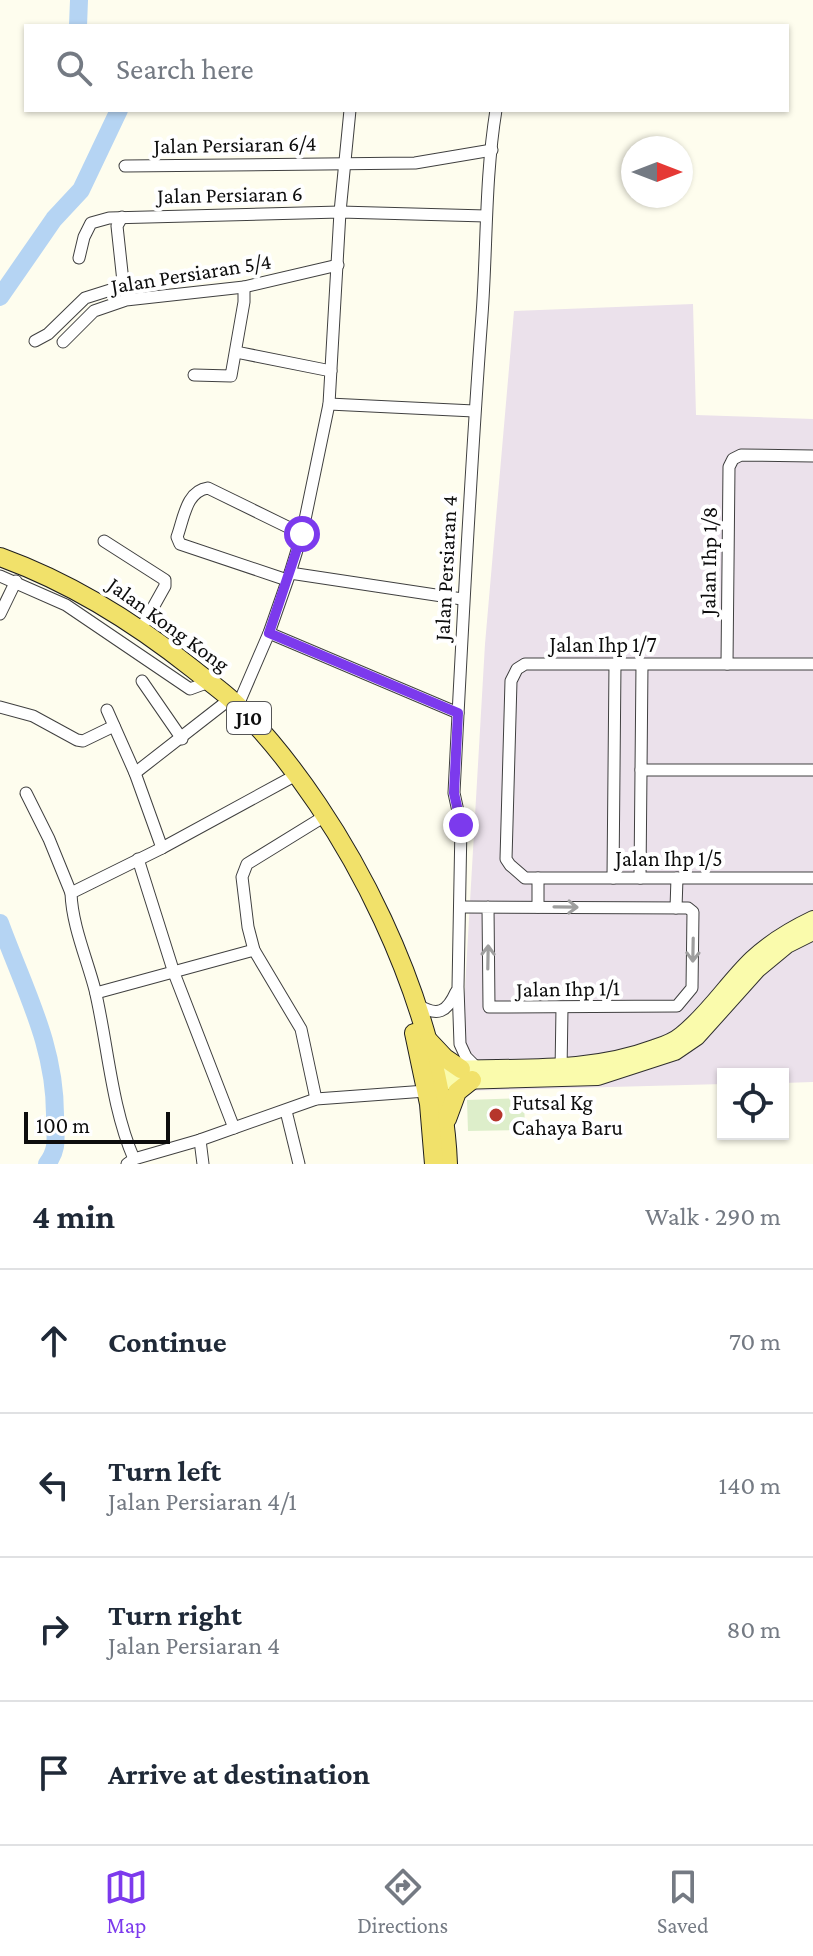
<!DOCTYPE html>
<html lang="en">
<head>
<meta charset="utf-8">
<style>
	body { margin:0; font-family:"Crimson Pro",serif; background:#f2f2f3; color:#1f2937 }
	.controls { position:absolute; right:24px; bottom:24px; display:grid; overflow:hidden; border-radius:0px; box-shadow:0 2px 6px #0004 }
	.controls button { width:72px; height:72px; display:grid; place-items:center; padding:0; border:0; border-bottom:2px solid #e0e1e3; background:#fff; color:#1f2937; font:40px sans-serif }
	.compass { position:absolute; left:621px; top:136px; width:72px; height:72px; border-radius:50%; background:#fff; box-shadow:0 2px 6px #0004; rotate:90deg }
	.scale { position:absolute; left:24px; bottom:20px; width:146px; box-sizing:border-box; padding-left:8px; border:4px solid #0d0d0d; border-top:0; font-size:22px; line-height:28px; white-space:nowrap; color:#0d0d0d; -webkit-text-stroke:6px #fff; paint-order:stroke }
	.stop { position:absolute; width:24px; height:24px; margin:-18px; border:6px solid #7c3aed; border-radius:50%; background:#fff }
	.stop.end { background:#7c3aed; border-color:#fff; box-shadow:0 2px 8px #0008 }
	.list { margin:0; padding:0; list-style:none }
	h2 { display:flex; justify-content:space-between; align-items:center; height:104px; margin:0; padding:0 32px; font-size:34px }
	h2 small { font-size:26px; font-weight:400; color:#747a83 }
	.list li { display:grid; grid-template-columns:52px 1fr auto; gap:24px; align-items:center; box-sizing:border-box; height:144px; padding:0 32px; border-top:2px solid #e0e1e3 }
	.list b { display:block; font-size:30px; white-space:nowrap }
	.list p { margin:0; font-size:26px; white-space:nowrap; color:#747a83 }
	.list em { font-size:26px; font-style:normal; color:#747a83 }
	.icon { flex:none; width:44px; height:44px; fill:none; stroke:currentColor; stroke-width:2; stroke-linecap:round; stroke-linejoin:round }
	.map { position:relative; flex:none; width:813px; height:1164px; overflow:hidden }
	.search { position:absolute; background:#fff; box-shadow:0 2px 6px #0004; left:24px; right:24px; top:24px; height:88px; display:flex; align-items:center; gap:20px; box-sizing:border-box; padding:0 28px; border-radius:0px; color:#747a83; font-size:30px }
	.sheet { height:680px; background:#fff }
	nav { display:flex; justify-content:space-around; align-items:center; box-sizing:border-box; height:112px; border-top:2px solid #e0e1e3; background:#fff; font-size:22px; color:#747a83 }
	nav a { display:grid; justify-items:center; gap:4px }
	nav .on { color:#7c3aed }
	.map>svg:first-child { display:block }
	.industrial { fill:#ebe1eb }
	.pitch { fill:#ddeeca }
	.lines { fill:none; stroke-linecap:round; stroke-linejoin:round }
	.river { stroke:#b5d4f3; stroke-width:18 }
	.street-casing { stroke:#404040; stroke-width:13 }
	.secondary-casing { stroke:#2f2f2f; stroke-width:18 }
	.primary-casing { stroke:#1e1e1e; stroke-width:20 }
	.street { stroke:#fff; stroke-width:11 }
	.secondary { stroke:#fafbac; stroke-width:16 }
	.primary { stroke:#f1e16a; stroke-width:18 }
	.oneway { stroke:#9e9e9e }
	.route { stroke:#7c3aed; stroke-width:10 }
	.poi-dot { fill:#b6362c; stroke:#fff; stroke-width:3 }
	.labels { text-anchor:middle; stroke-width:8; stroke-linejoin:round; paint-order:stroke }
	.shield { fill:#fff; stroke:#565656; stroke-width:2 }
	.shield-label { font-size:20px; font-weight:bold; fill:#0d0d0d }
	.street-label { font-size:22px; fill:#0d0d0d; stroke:#fff }
	.poi-label { font-size:22px; fill:#0d0d0d; stroke:#fff; text-anchor:start }
</style>
</head>
<body>
<div class="map">
<svg width="813" height="1164" viewBox="0 0 813 1164">
	<rect width="100%" height="100%" fill="#fefdee"/>
	<polygon class="industrial" points="693,304 696,415 813,419 813,1082 783,1083 783,1074 723,1074 723,1084 459,1091 485,644 514,311"/>
	<polygon class="pitch" points="524,1098 525,1130 468,1131 467,1100"/>
	<g class="lines">
		<g class="river">
			<polyline points="78,26 79,0"/>
			<polyline points="0,297 54,219 81,190 119,110"/>
			<path d="M 0,923 C 24,989 56,1046 55,1118 C 55,1137 59,1148 47,1164"/>
		</g>
		<defs>
			<g id="street">
				<polyline points="125,166 415,163 492,150"/>
				<polyline points="122,217 117,226 124,291"/>
				<polyline points="79,258 84,237 91,223 109,218 340,212 486,216"/>
				<polyline points="35,341 48,334 85,298 123,286"/>
				<polyline points="63,342 94,311 126,300 244,287 338,265"/>
				<polyline points="236,352 331,371"/>
				<polyline points="194,375 231,376 244,302 244,287"/>
				<polyline points="329,404 474,411"/>
				<polyline points="104,541 165,580 165,586 141,629"/>
				<polyline points="290,573 462,599"/>
				<polyline points="0,576 66,605 190,689 209,682"/>
				<path d="M 287,580 L 180,544 L 177,537 C 184,518 186,491 208,488 L 302,534"/>
				<polyline points="0,614 16,581"/>
				<polyline points="269,633 458,713"/>
				<polyline points="727,664 729,467 733,459 741,455 813,456"/>
				<polyline points="813,664 525,664 517,669 511,681 506,859 510,865 525,878 813,878"/>
				<polyline points="142,681 182,739"/>
				<polyline points="238,705 269,633 290,573 302,534 329,404 340,212 350,110"/>
				<polyline points="0,707 33,716 77,740 83,741 114,726"/>
				<polyline points="107,710 135,773 162,848"/>
				<polyline points="641,770 813,770"/>
				<polyline points="135,773 230,699"/>
				<polyline points="26,793 49,839 71,893"/>
				<polyline points="138,859 174,973 234,1128"/>
				<polyline points="613,878 615,664"/>
				<polyline points="640,878 642,664"/>
				<path d="M 460,907 C 536,907 612,907 688,908 L 693,912 L 692,988 L 677,1006 L 489,1007 L 488,907"/>
				<polyline points="538,907 538,878"/>
				<polyline points="676,908 677,878"/>
				<polyline points="96,993 254,950"/>
				<path d="M 418,1005 C 438,1017 447,1012 456,992"/>
				<path d="M 477,1068 L 466,1057 L 460,1044 L 458,987 L 461,825 L 454,793 C 462,634 470,475 482,315 C 487,247 485,178 496,110"/>
				<polyline points="561,1072 562,1008"/>
				<polyline points="316,1099 301,1029 254,950 248,927 242,877 247,864 325,816"/>
				<polyline points="286,1111 299,1164"/>
				<polyline points="200,1140 203,1164"/>
				<path d="M 134,1159 C 111,1106 108,1045 95,990 C 87,959 72,925 71,893 L 162,848 L 296,775"/>
				<polyline points="127,1164 134,1159 200,1140 316,1099 426,1091"/>
			</g>
			<g id="secondary">
				<path d="M 448,1069 C 518,1066 587,1073 654,1048 C 663,1045 673,1042 681,1035 C 708,1014 727,983 752,959 C 770,942 790,930 813,919"/>
				<polyline points="426,1082 598,1077 675,1052 697,1037 758,969 787,945 813,932"/>
			</g>
			<g id="primary">
				<path d="M 0,557 C 72,583 134,622 193,669 C 209,682 227,694 240,708 C 349,819 442,1009 448,1164"/>
				<polyline points="414,1033 429,1104 434,1164"/>
				<polyline points="429,1041 445,1058 461,1069"/>
				<polyline points="447,1119 457,1092 472,1080"/>
			</g>
		</defs>
		<use href="#street" class="street-casing"/>
		<use href="#secondary" class="secondary-casing"/>
		<use href="#primary" class="primary-casing"/>
		<use href="#street" class="street"/>
		<use href="#secondary" class="secondary"/>
		<use href="#primary" class="primary"/>
	</g>
	<defs><path id="oneway-shaft" d="M-6 0H5M1.5-3L5.5 0L1.5 3" fill="none" stroke-width="1.6" stroke-linecap="round" stroke-linejoin="round" transform="scale(2)"/></defs>
	<g class="oneway">
		<use href="#oneway-shaft" transform="translate(566 907) rotate(1)"/>
		<use href="#oneway-shaft" transform="translate(693 950) rotate(91)"/>
		<use href="#oneway-shaft" transform="translate(488 957) rotate(-89)"/>
	</g>
	<g class="lines">
		<polyline class="route" points="302,534 269,633 458,713 454,793 461,825"/>
	</g>
	<circle class="poi-dot" cx="496" cy="1115" r="8"/>
	<g class="labels">
		<rect class="shield" x="227" y="702" width="44" height="32" rx="6"/>
		<g class="shield-label">
			<text x="249" y="725">J10</text>
		</g>
		<g class="street-label">
			<text transform="translate(235 144) rotate(-1)" y="8">Jalan Persiaran 6/4</text>
			<text transform="translate(230 194) rotate(-1)" y="8">Jalan Persiaran 6</text>
			<text transform="translate(191 273) rotate(-9)" y="8">Jalan Persiaran 5/4</text>
			<text transform="translate(708 561) rotate(-89)" y="8">Jalan Ihp 1/8</text>
			<text transform="translate(445 568) rotate(-87)" y="8">Jalan Persiaran 4</text>
			<text transform="translate(169 624) rotate(36)" y="8">Jalan Kong Kong</text>
			<text x="603" y="652">Jalan Ihp 1/7</text>
			<text x="669" y="866">Jalan Ihp 1/5</text>
			<text transform="translate(568 988) rotate(-1)" y="8">Jalan Ihp 1/1</text>
		</g>
		<g class="poi-label">
			<text x="512" y="1110">Futsal Kg<tspan x="512" dy="25">Cahaya Baru</tspan></text>
		</g>
	</g>
</svg>
<div class="controls">
<button><svg class="icon" aria-label="locate" viewBox="0 0 24 24"><circle cx="12" cy="12" r="6"/><path d="M12 2v4M12 18v4M2 12h4M18 12h4"/></svg></button>
</div>
<svg class="compass" viewBox="-18 -18 36 36"><path d="M0-13l5 13h-10z" fill="#e53935"/><path d="M0 13l5-13h-10z" fill="#747a83"/></svg>
<div class="scale">100 m</div>
<div class="stop" style="left:302px;top:534px"></div>
<div class="stop end" style="left:461px;top:825px"></div>
<div class="search"><svg class="icon" aria-label="search" viewBox="0 0 24 24"><circle cx="10" cy="10" r="6"/><path d="M15 15l6 6"/></svg>Search here</div>
</div>
<section class="sheet">
<h2>4 min<small>Walk · 290 m</small></h2>
<ul class="list">
<li><svg class="icon" aria-label="ahead" viewBox="0 0 24 24"><path d="M12 20V5M6 11l6-6 6 6"/></svg><div><b>Continue</b></div><em>70 m</em></li>
<li><svg class="icon" aria-label="left" viewBox="0 0 24 24"><path d="M17 20v-9H6M10 6l-5 5 5 5"/></svg><div><b>Turn left</b><p>Jalan Persiaran 4/1</p></div><em>140 m</em></li>
<li><svg class="icon" aria-label="right" viewBox="0 0 24 24"><path d="M7 20v-9h11M14 6l5 5-5 5"/></svg><div><b>Turn right</b><p>Jalan Persiaran 4</p></div><em>80 m</em></li>
<li><svg class="icon" aria-label="arrive" viewBox="0 0 24 24"><path d="M6 21V4h12l-3 4 3 4H6"/></svg><div><b>Arrive at destination</b></div></li>
</ul>
</section>
<nav>
<a class="on"><svg class="icon" aria-label="map" viewBox="0 0 24 24"><path d="M3 6l6-2 6 2 6-2v14l-6 2-6-2-6 2zM9 4v14M15 6v14"/></svg>Map</a>
<a><svg class="icon" aria-label="directions" viewBox="0 0 24 24"><path d="M12 3l9 9-9 9-9-9zM9 14v-3h6M13 9l2 2-2 2"/></svg>Directions</a>
<a><svg class="icon" aria-label="saved" viewBox="0 0 24 24"><path d="M7 4h10v16l-5-4-5 4z"/></svg>Saved</a>
</nav>
</body>
</html>
